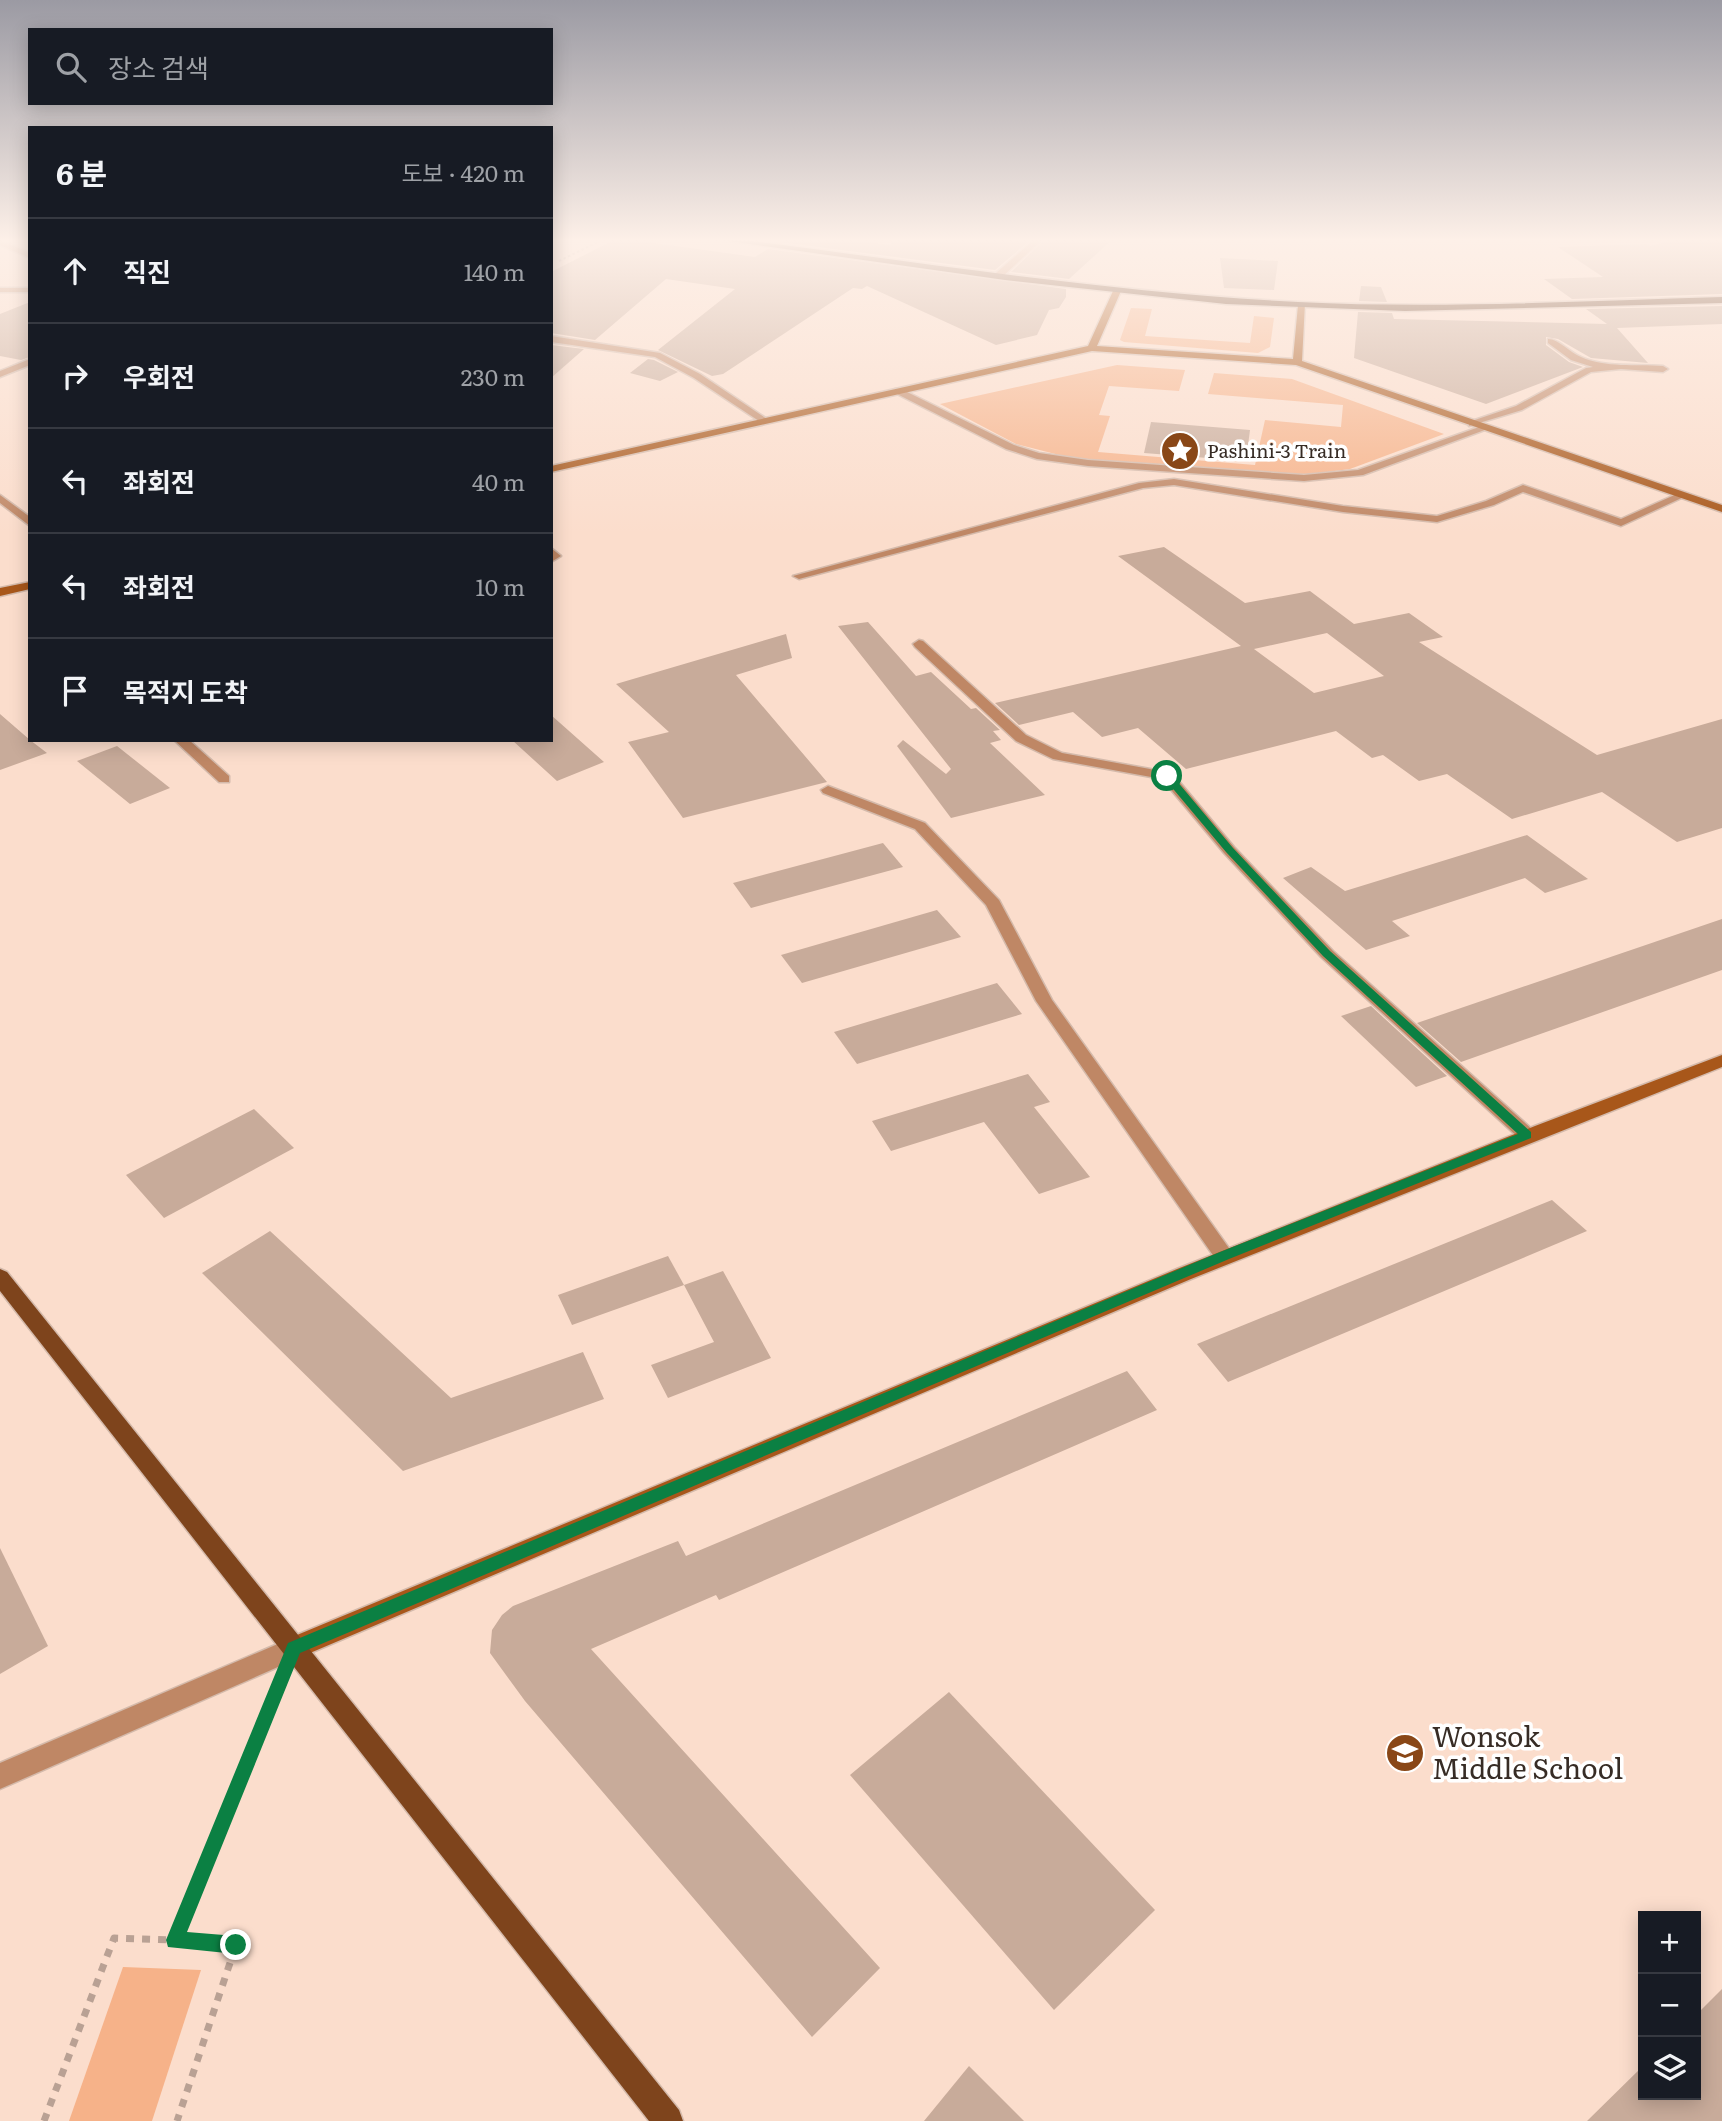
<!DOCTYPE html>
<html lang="ko">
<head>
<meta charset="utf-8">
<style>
	body { margin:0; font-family:Literata,"Noto Sans KR",serif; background:#242831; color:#f1f3f6 }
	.controls { position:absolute; right:21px; bottom:21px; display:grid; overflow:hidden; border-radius:0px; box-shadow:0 4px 18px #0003 }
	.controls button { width:63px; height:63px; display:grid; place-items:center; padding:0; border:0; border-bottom:2px solid #363941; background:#171b24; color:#f1f3f6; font:35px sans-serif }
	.stop { position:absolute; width:21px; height:21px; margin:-16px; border:5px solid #0b8043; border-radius:50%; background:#fff }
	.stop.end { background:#0b8043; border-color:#fff; box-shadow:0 2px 7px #0008 }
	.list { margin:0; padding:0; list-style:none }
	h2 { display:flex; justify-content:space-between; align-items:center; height:91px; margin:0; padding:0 28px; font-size:30px }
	h2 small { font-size:23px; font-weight:400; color:#9ea1a6 }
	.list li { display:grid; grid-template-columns:46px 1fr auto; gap:21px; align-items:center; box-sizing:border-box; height:105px; padding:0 28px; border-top:2px solid #363941 }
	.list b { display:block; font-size:26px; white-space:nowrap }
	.list em { font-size:23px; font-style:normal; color:#9ea1a6 }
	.icon { flex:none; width:38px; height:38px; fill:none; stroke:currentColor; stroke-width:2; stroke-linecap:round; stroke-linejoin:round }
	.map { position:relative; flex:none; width:1722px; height:2121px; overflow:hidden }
	.search { position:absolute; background:#171b24; box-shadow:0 4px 18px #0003; left:28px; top:28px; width:525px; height:77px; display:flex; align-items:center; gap:18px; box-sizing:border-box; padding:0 24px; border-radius:0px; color:#9ea1a6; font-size:26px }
	.panel { position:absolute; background:#171b24; box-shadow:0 4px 18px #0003; left:28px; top:126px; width:525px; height:616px; border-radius:0px }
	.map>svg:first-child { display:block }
	.green { fill:#f6b289 }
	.building { fill:#c8ab9a; fill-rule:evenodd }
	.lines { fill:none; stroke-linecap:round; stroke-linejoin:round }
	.street-casing { stroke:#d4baab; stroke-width:3 }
	.secondary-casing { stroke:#d4baab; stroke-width:3 }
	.primary-casing { stroke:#d4baab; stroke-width:3 }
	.highway-casing { stroke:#d4baab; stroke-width:3 }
	.path-far1 { stroke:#b9a194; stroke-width:2; stroke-dasharray:2.5 2.5; stroke-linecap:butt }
	.path { stroke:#b9a194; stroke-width:7; stroke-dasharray:8 8; stroke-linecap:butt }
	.street { fill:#bf8765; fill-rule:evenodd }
	.secondary { fill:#a8571a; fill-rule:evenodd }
	.primary { fill:#7e441c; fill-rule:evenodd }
	.highway { fill:#5e3216; fill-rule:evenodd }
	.route { fill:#0b8043 }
	.labels { text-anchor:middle; stroke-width:7; stroke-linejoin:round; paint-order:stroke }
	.far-poi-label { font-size:19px; fill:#372c25; stroke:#fff; text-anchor:start }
	.near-poi-label { font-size:28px; fill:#372c25; stroke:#fff; text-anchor:start }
</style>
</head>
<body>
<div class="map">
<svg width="1722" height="2121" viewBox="0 0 1722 2121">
	<rect width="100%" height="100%" fill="#fbddcc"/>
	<g class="green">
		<polygon points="1131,308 1152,309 1145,336 1250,343 1254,316 1274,318 1270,347 1258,353 1124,342 1120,340"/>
		<polygon points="1117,365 1185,370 1179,391 1109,386 1099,415 1110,416 1098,452 1255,465 1265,420 1341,427 1343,405 1208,394 1214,373 1292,379 1444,434 1350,469 1303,475 1075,459 1016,444 940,404"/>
		<polygon points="123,1967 201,1970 152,2121 69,2121"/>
	</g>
	<g class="building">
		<polygon points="618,238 755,257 768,249 1066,289 1066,297 1059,308 1049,310 1037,335 996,345 867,286 862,289 853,288 723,374 712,376 658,350 735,289 666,279 595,340 551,333 551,272"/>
		<polygon points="788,238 833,238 891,245 891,238 1033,238 995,270 780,242"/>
		<polygon points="1046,238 1114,238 1069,279 1011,272"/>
		<polygon points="1699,238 1722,238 1722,294 1572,299 1544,279 1603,277 1558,247 1647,244 1650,246 1679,239 1686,241"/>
		<polygon points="1220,258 1278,261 1274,290 1224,288"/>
		<polygon points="1361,286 1381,287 1387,302 1359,301"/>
		<polygon points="30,302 30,357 21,360 0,356 0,314"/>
		<polygon points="1722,306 1722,324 1617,328 1648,363 1591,358 1558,339 1546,337 1546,345 1569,362 1583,367 1486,404 1354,358 1358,312 1392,313 1394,319 1607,324 1586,309"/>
		<polygon points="551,345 584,349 551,378"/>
		<polygon points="648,359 654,360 678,372 660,381 630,373"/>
		<polygon points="1151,422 1250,430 1246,461 1144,453"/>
		<path d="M 1164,547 L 1245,603 L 1310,591 L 1354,624 L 1409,613 L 1443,637 L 1419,642 L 1597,755 L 1722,719 L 1722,828 L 1677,842 L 1602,792 L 1512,819 L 1447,774 L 1419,781 L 1383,755 L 1372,758 L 1336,731 L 1186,769 L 1138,728 L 1102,737 L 1073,712 L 1019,725 L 995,703 L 1241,646 L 1118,556 ZM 1327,633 L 1384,676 L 1314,693 L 1254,649 Z"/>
		<polygon points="868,622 916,676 931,672 971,709 976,708 1000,730 993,731 1001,740 990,743 1045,795 951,818 897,746 903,740 946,774 951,769 838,626"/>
		<polygon points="786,634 792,658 736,675 827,782 683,818 628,742 669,732 616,684"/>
		<polygon points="0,714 30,740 47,753 0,770"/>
		<polygon points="551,715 604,762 557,781 512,740 551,740"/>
		<polygon points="117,746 170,788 130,804 77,761"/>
		<polygon points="1527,835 1588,879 1545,893 1525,878 1392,921 1410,936 1366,950 1283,878 1311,867 1345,891"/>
		<polygon points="883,843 903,867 751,908 733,883"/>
		<polygon points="937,910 961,937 802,983 781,955"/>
		<polygon points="1722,919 1722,970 1461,1062 1417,1023"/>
		<polygon points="997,983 1022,1014 857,1064 834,1032"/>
		<polygon points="1371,1006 1447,1076 1416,1087 1341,1016"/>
		<polygon points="1028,1074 1050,1102 1034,1107 1090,1177 1039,1194 984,1122 891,1151 872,1121"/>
		<polygon points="254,1109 294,1148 164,1218 126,1175"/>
		<polygon points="1552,1200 1587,1231 1228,1382 1197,1344"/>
		<polygon points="270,1231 451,1398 583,1352 604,1399 403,1471 202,1273"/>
		<polygon points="668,1256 684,1285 572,1325 558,1295"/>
		<polygon points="723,1271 771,1358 668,1398 651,1365 714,1342 684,1285"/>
		<polygon points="1127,1371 1157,1410 719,1600 716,1595 591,1649 880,1968 812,2037 525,1701 490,1653 492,1630 502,1615 513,1606 678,1541 686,1556"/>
		<polygon points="0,1548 48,1646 0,1674"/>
		<polygon points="949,1692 1155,1910 1054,2010 850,1775"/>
		<polygon points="1722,1989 1722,2121 1587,2121 1643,2066 1643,2095 1696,2095 1696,2015"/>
		<polygon points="969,2066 1024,2121 924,2121"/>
	</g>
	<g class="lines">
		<defs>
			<g id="street">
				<polygon points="1036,238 1044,238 1002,277 996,277 996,273"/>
				<polygon points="0,240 30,253 30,258 0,245"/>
				<rect x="0" y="288" width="30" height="4"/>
				<polygon points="551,336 660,353 700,374 770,421 762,423 694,378 655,357 551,342"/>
				<path d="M 1548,339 C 1559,339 1570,353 1581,357 C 1606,368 1635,364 1663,366 L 1668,369 L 1663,372 L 1621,369 L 1591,372 L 1522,410 L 1469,426 L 1469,422 L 1516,406 L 1586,368 L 1593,367 L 1571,360 L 1548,343 Z"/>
				<polygon points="30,359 30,365 0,377 0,371"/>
				<polygon points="895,389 901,389 1014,445 1039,453 1088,460 1304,475 1358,470 1482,426 1490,428 1363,475 1304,481 1088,466 1037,459 1006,449 895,393"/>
				<polygon points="1174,479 1343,506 1437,516 1486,501 1523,485 1621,519 1679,493 1688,495 1621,526 1523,492 1494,505 1437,522 1343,512 1174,485 1143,488 799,579 793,576 1139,483"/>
				<polygon points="0,495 30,517 30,526 0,503"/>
				<polygon points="551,548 561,556 551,562"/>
				<polygon points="919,640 923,641 1026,735 1062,753 1172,773 1234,847 1333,951 1534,1131 1536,1135 1534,1139 1520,1139 1321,957 1224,853 1162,779 1053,759 1016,741 915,647 913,644"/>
				<polygon points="174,740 189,740 229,776 229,782 219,782"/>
				<polygon points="828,786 925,823 999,900 1052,1000 1231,1251 1234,1256 1231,1261 1224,1263 1217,1261 1036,1001 986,905 915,829 823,793 821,790"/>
				<polygon points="294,1637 303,1640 306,1648 303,1656 0,1789 0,1763"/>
			</g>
			<g id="secondary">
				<polygon points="1117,289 1121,291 1097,346 1293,359 1298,305 1305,303 1302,361 1722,505 1722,512 1296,365 1092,351 551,472 551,466 1088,346 1113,291"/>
				<polygon points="30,582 30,589 0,596 0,588"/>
				<polygon points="1722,1055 1722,1067 1191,1279 303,1656 294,1659 285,1656 282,1648 285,1640 1177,1269 1535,1126"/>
			</g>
			<polygon id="primary" points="0,1269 7,1272 679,2110 683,2121 649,2121 0,1291"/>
			<path id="highway" d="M 707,238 L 729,238 C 918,262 1107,292 1298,302 C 1439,309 1581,301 1722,297 L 1722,303 L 1405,311 L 1226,304 L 1005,280 Z"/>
		</defs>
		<use href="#street" class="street-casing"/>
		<use href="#secondary" class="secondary-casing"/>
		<use href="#primary" class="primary-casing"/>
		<use href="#highway" class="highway-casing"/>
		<polyline class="path-far1" points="559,261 606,238"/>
		<g class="path">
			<polyline points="175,1940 236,1945 177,2121"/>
			<polyline points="44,2121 114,1938 175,1940 279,1684"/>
		</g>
		<use href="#street" class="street"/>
		<use href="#secondary" class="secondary"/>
		<use href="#primary" class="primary"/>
		<use href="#highway" class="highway"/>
	</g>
	<linearGradient id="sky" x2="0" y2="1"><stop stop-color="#9b9aa3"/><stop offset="0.45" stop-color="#fdf0e8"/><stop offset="1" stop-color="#fdf0e8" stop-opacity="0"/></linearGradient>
	<rect width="1722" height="534" fill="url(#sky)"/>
	<polygon class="route" points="1164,774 1171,774 1233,848 1330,951 1531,1132 1531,1138 1229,1259 300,1653 187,1932 236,1936 243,1938 245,1945 243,1951 236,1954 168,1947 166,1940 288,1643 1220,1252 1518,1134 1323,956 1226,852 1164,778"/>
	<defs>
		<symbol id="sight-disc" viewBox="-11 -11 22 22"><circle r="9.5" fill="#894717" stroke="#fff"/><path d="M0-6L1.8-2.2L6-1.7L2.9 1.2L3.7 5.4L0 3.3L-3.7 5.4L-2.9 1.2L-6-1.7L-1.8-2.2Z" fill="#fff"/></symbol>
		<symbol id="school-disc" viewBox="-11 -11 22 22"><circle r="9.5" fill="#894717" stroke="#fff"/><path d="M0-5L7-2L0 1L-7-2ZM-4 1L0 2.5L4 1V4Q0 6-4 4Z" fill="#fff"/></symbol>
	</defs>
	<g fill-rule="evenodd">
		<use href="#sight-disc" x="1158" y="429" width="44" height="44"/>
		<use href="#school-disc" x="1383" y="1731" width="44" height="44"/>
	</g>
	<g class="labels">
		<g class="far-poi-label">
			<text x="1207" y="458">Pashini-3 Train</text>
		</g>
		<g class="near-poi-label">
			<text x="1432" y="1747">Wonsok<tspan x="1432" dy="32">Middle School</tspan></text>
		</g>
	</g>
</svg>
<div class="controls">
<button>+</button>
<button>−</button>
<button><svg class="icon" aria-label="layers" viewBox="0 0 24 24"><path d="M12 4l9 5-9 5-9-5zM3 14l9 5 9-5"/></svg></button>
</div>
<div class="stop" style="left:1167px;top:776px"></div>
<div class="stop end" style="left:236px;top:1945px"></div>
<div class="search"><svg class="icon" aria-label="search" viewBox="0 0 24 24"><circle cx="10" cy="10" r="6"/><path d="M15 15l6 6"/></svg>장소 검색</div>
<section class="panel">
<h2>6 분<small>도보 · 420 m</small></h2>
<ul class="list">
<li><svg class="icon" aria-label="ahead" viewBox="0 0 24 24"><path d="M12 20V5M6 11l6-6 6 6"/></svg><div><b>직진</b></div><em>140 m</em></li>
<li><svg class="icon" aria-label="right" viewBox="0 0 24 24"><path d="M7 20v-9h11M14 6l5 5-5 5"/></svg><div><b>우회전</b></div><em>230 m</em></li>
<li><svg class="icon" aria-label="left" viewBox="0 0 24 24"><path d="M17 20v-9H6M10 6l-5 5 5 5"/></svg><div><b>좌회전</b></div><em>40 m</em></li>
<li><svg class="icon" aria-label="left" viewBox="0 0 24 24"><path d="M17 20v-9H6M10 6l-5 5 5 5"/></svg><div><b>좌회전</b></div><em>10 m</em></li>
<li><svg class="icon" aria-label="arrive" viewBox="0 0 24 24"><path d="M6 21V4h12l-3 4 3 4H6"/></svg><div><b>목적지 도착</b></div></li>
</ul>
</section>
</div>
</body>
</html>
